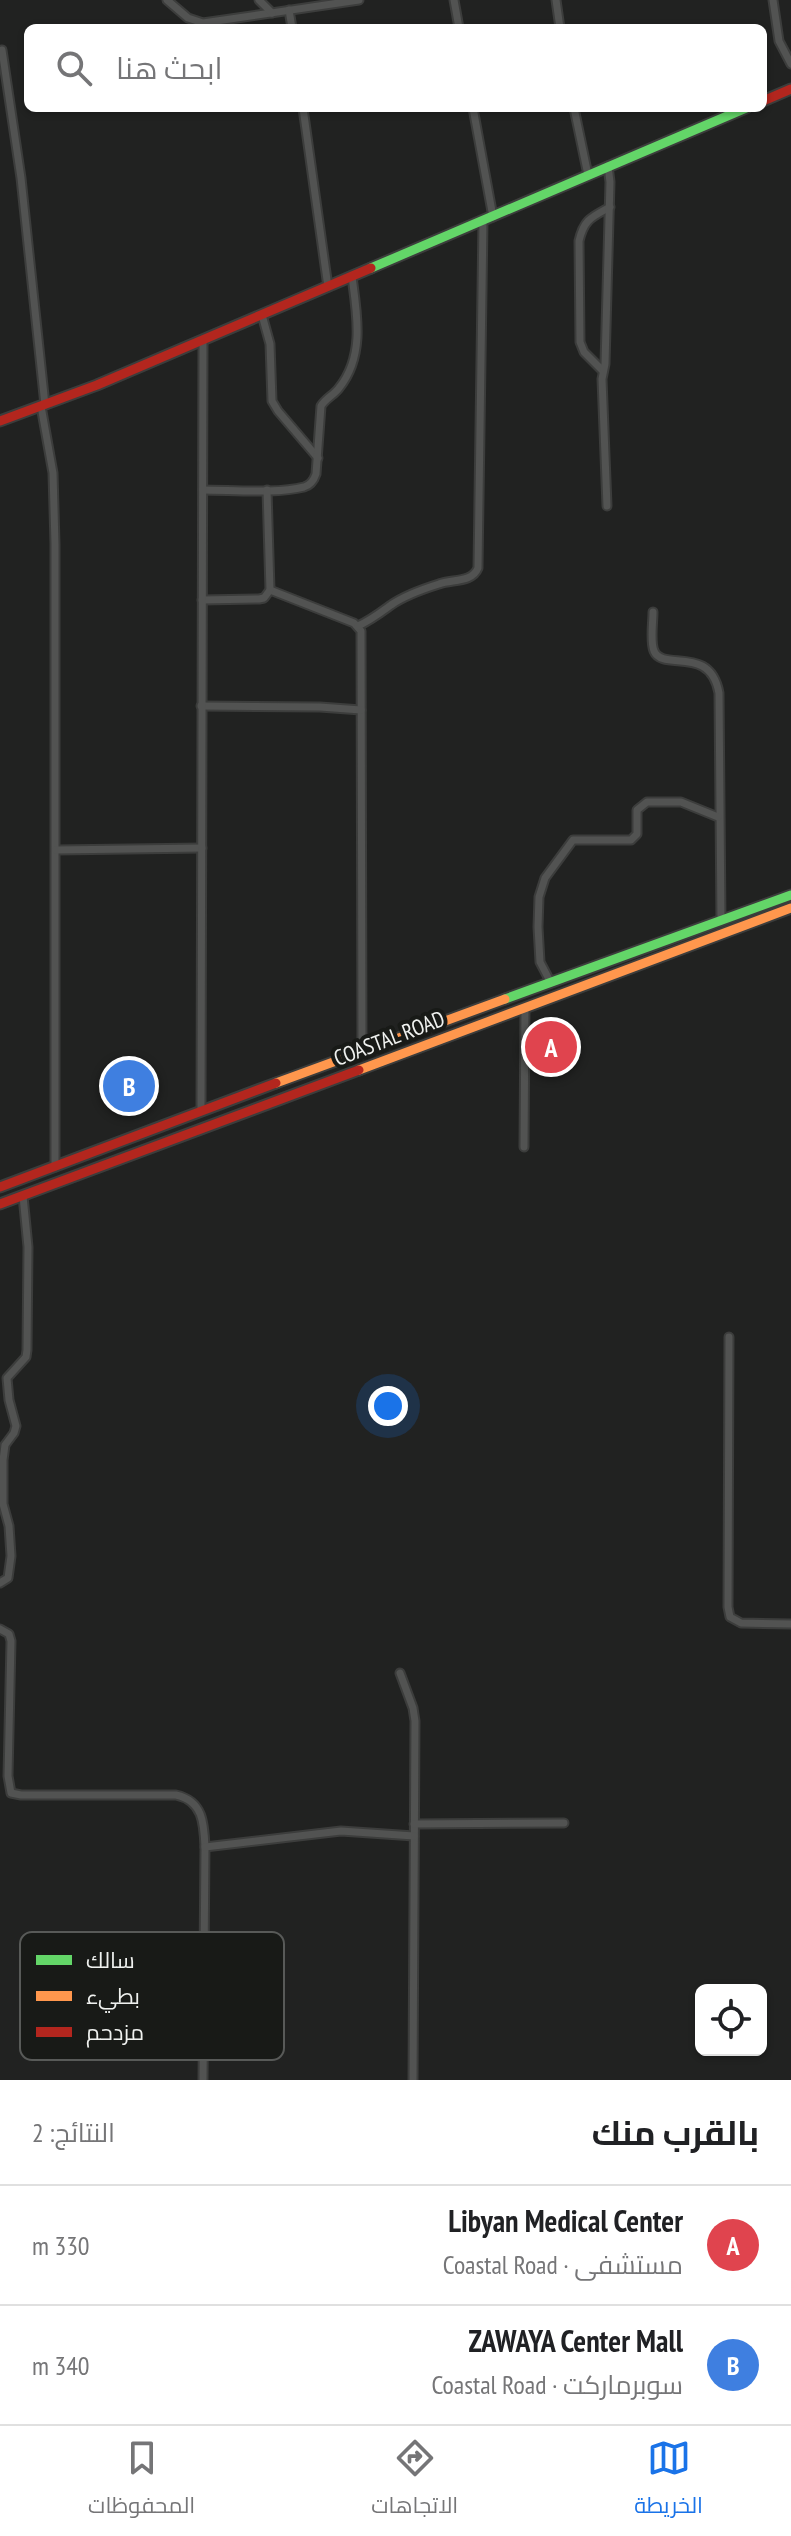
<!DOCTYPE html>
<html lang="ar">
<head>
<meta charset="utf-8">
<style>
	body { margin:0; font-family:"PT Sans Narrow",Cairo,sans-serif; background:#f2f2f2; color:#202124; direction:rtl }
	.controls { position:absolute; right:24px; bottom:24px; display:grid; overflow:hidden; border-radius:12px; box-shadow:0 2px 6px #0004 }
	.controls button { width:72px; height:72px; display:grid; place-items:center; padding:0; border:0; border-bottom:2px solid #e0e0e0; background:#fff; color:#202124; font:40px sans-serif }
	.you { position:absolute; left:388px; top:1406px; width:28px; height:28px; margin:-20px; border:6px solid #fff; border-radius:50%; background:#1a73e8; box-shadow:0 0 0 12px #1a73e833 }
	.badge { display:grid; place-items:center; width:52px; height:52px; border-radius:50%; background:#1a73e8; color:#fff; font-size:26px; font-weight:700 }
	.pin { position:absolute; translate:-50% -50%; border:4px solid #fff; box-shadow:0 2px 8px #0006 }
	.list { margin:0; padding:0; list-style:none }
	h2 { display:flex; justify-content:space-between; align-items:center; height:104px; margin:0; padding:0 32px; font-size:34px }
	h2 small { font-size:26px; font-weight:400; color:#757577 }
	.list li { display:grid; grid-template-columns:52px 1fr auto; gap:24px; align-items:center; box-sizing:border-box; height:120px; padding:0 32px; border-top:2px solid #e0e0e0 }
	.list b { display:block; font-size:30px; white-space:nowrap }
	.list p { margin:0; font-size:26px; white-space:nowrap; color:#757577 }
	.list em { font-size:26px; font-style:normal; color:#757577 }
	.icon { flex:none; width:44px; height:44px; fill:none; stroke:currentColor; stroke-width:2; stroke-linecap:round; stroke-linejoin:round }
	.map { position:relative; flex:none; width:791px; height:2080px; overflow:hidden; direction:ltr }
	.search { position:absolute; background:#fff; box-shadow:0 2px 6px #0004; left:24px; right:24px; top:24px; height:88px; display:flex; align-items:center; gap:20px; box-sizing:border-box; padding:0 28px; border-radius:12px; color:#757577; font-size:30px }
	.sheet { height:344px; background:#fff }
	nav { display:flex; justify-content:space-around; align-items:center; box-sizing:border-box; height:112px; border-top:2px solid #e0e0e0; background:#fff; font-size:22px; color:#757577 }
	nav a { display:grid; justify-items:center; gap:4px }
	nav .on { color:#1a73e8 }
	.map>svg:first-child { display:block }
	.lines { fill:none; stroke-linecap:round; stroke-linejoin:round }
	.street-casing { stroke:#3c3d3c; stroke-width:11 }
	.fast-casing { stroke:#3c3d3c; stroke-width:13 }
	.slow-casing { stroke:#3c3d3c; stroke-width:13 }
	.jam-casing { stroke:#3c3d3c; stroke-width:13 }
	.street { stroke:#525352; stroke-width:7 }
	.fast { stroke:#63d668; stroke-width:9 }
	.slow { stroke:#ff974d; stroke-width:9 }
	.jam { stroke:#b3261e; stroke-width:9 }
	.labels { text-anchor:middle; stroke-width:8; stroke-linejoin:round; paint-order:stroke }
	.street-label { font-size:22px; fill:#eff1ef; stroke:#181a17 }
	.key { fill:#181a17; stroke:#585a58; stroke-width:2 }
	.key-label { font-size:22px; fill:#eff1ef }
</style>
</head>
<body>
<div class="map">
<svg width="791" height="2080" viewBox="0 0 791 2080">
	<rect width="100%" height="100%" fill="#212221"/>
	<g class="lines">
		<defs>
			<g id="street">
				<polyline points="167,0 188,18 203,23 359,0"/>
				<polyline points="259,0 272,13"/>
				<polyline points="454,0 459,28"/>
				<polyline points="556,0 560,28"/>
				<polyline points="773,0 779,41 791,64"/>
				<polyline points="289,10 292,28"/>
				<polyline points="2,50 21,178 45,405"/>
				<polyline points="303,108 328,287"/>
				<polyline points="473,108 493,217"/>
				<polyline points="574,108 588,175"/>
				<polyline points="262,315 270,344 272,401 278,411 318,458"/>
				<path d="M 603,371 L 584,352 L 580,342 L 579,241 C 584,219 592,217 610,207"/>
				<polyline points="41,406 53,473 55,544 55,1167"/>
				<path d="M 203,490 C 232,490 277,494 304,487 C 311,485 314,480 316,474 L 321,406 C 326,398 334,395 339,388 C 365,356 357,314 352,277"/>
				<polyline points="607,506 602,379 605,364 610,182 608,166"/>
				<polyline points="270,590 354,623 361,631 362,1052"/>
				<polyline points="202,600 259,599 264,598 270,590 267,490"/>
				<path d="M 653,612 C 653,623 650,641 654,651 C 663,672 710,644 719,693 L 721,921"/>
				<path d="M 358,626 C 371,620 380,613 391,605 C 404,596 423,589 439,584 C 452,579 472,583 478,568 L 483,221"/>
				<polyline points="201,706 320,707 361,710"/>
				<polyline points="56,850 202,848"/>
				<polyline points="551,983 540,962 538,927 539,897 545,878 573,840 631,840 637,834 637,810 647,802 681,802 718,817"/>
				<polyline points="201,1110 203,341"/>
				<polyline points="524,1147 525,1008"/>
				<polyline points="729,1337 728,1607 730,1617 741,1623 791,1624"/>
				<polyline points="0,1583 8,1578 11,1556 9,1526 3,1504 3,1460 5,1445 14,1433 16,1426 9,1400 7,1378 26,1357 27,1350 28,1247 23,1196"/>
				<path d="M 0,1629 L 9,1634 L 11,1641 L 8,1776 L 11,1793 L 21,1795 L 176,1795 C 203,1801 204,1823 205,1847 L 203,2080"/>
				<polyline points="400,1673 413,1708 415,1721 413,2080"/>
				<polyline points="414,1824 564,1823"/>
				<polyline points="205,1847 341,1831 414,1836"/>
			</g>
			<g id="fast">
				<polyline points="371,268 746,108"/>
				<polyline points="505,999 791,895"/>
			</g>
			<g id="slow">
				<polyline points="359,1070 791,908"/>
				<polyline points="276,1083 505,999"/>
			</g>
			<g id="jam">
				<polyline points="763,101 791,89"/>
				<polyline points="0,421 97,385 371,268"/>
				<polyline points="0,1187 276,1083"/>
				<polyline points="0,1204 359,1070"/>
			</g>
		</defs>
		<use href="#street" class="street-casing"/>
		<use href="#fast" class="fast-casing"/>
		<use href="#slow" class="slow-casing"/>
		<use href="#jam" class="jam-casing"/>
		<use href="#street" class="street"/>
		<use href="#fast" class="fast"/>
		<use href="#slow" class="slow"/>
		<use href="#jam" class="jam"/>
	</g>
	<g class="labels">
		<g class="street-label">
			<text transform="translate(389 1038) rotate(-21)" y="8">COASTAL ROAD</text>
		</g>
	</g>
	<rect x="20" y="1932" width="264" height="128" rx="12" class="key"/>
	<rect x="36" y="1955" width="36" height="10" fill="#63d668"/>
	<rect x="36" y="1991" width="36" height="10" fill="#ff974d"/>
	<rect x="36" y="2027" width="36" height="10" fill="#b3261e"/>
	<g class="key-label">
		<text x="86" y="1968">سالك</text>
		<text x="86" y="2004">بطيء</text>
		<text x="86" y="2040">مزدحم</text>
	</g>
</svg>
<div class="controls">
<button><svg class="icon" aria-label="locate" viewBox="0 0 24 24"><circle cx="12" cy="12" r="6"/><path d="M12 2v4M12 18v4M2 12h4M18 12h4"/></svg></button>
</div>
<div class="you"></div>
<div class="pin badge" style="left:551px;top:1047px;background:#e0444e">A</div>
<div class="pin badge" style="left:129px;top:1086px;background:#3f7fe0">B</div>
<div class="search"><svg class="icon" aria-label="search" viewBox="0 0 24 24"><circle cx="10" cy="10" r="6"/><path d="M15 15l6 6"/></svg>ابحث هنا</div>
</div>
<section class="sheet">
<h2>بالقرب منك<small>النتائج: 2</small></h2>
<ul class="list">
<li><span class="badge" style="background:#e0444e">A</span><div><b>Libyan Medical Center</b><p>مستشفى · Coastal Road</p></div><em>330 m</em></li>
<li><span class="badge" style="background:#3f7fe0">B</span><div><b>ZAWAYA Center Mall</b><p>سوبرماركت · Coastal Road</p></div><em>340 m</em></li>
</ul>
</section>
<nav>
<a class="on"><svg class="icon" aria-label="map" viewBox="0 0 24 24"><path d="M3 6l6-2 6 2 6-2v14l-6 2-6-2-6 2zM9 4v14M15 6v14"/></svg>الخريطة</a>
<a><svg class="icon" aria-label="directions" viewBox="0 0 24 24"><path d="M12 3l9 9-9 9-9-9zM9 14v-3h6M13 9l2 2-2 2"/></svg>الاتجاهات</a>
<a><svg class="icon" aria-label="saved" viewBox="0 0 24 24"><path d="M7 4h10v16l-5-4-5 4z"/></svg>المحفوظات</a>
</nav>
</body>
</html>
